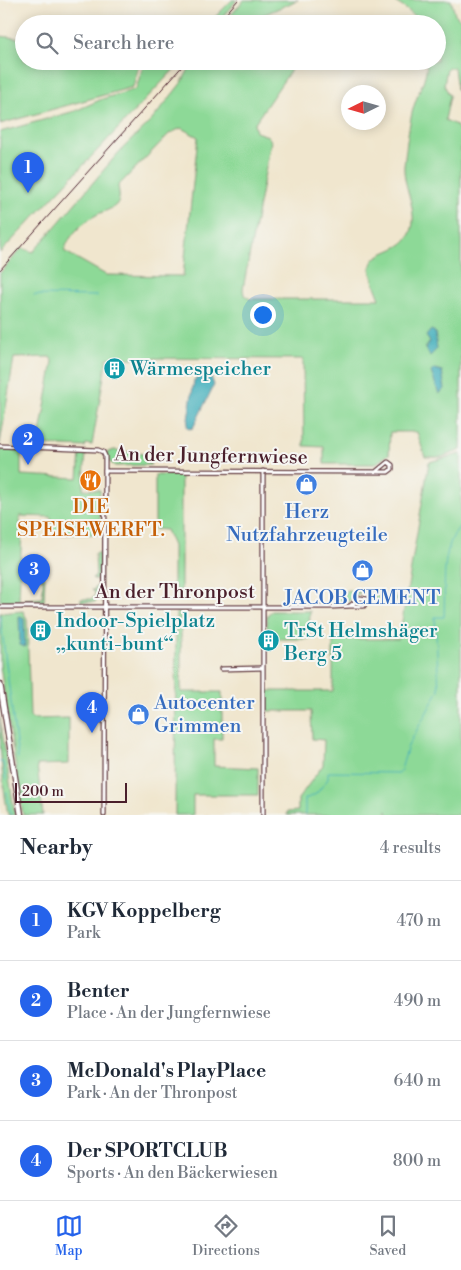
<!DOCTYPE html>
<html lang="en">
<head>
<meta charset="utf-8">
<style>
	body { margin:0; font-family:"Libre Bodoni",serif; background:#f2f2f3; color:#1f2937 }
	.compass { position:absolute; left:341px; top:85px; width:45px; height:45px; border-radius:50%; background:#fff; box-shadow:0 2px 12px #0003; rotate:265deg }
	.scale { position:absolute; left:15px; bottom:12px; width:112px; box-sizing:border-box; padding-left:5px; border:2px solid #4a1f2b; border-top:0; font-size:14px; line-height:18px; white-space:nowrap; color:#4a1f2b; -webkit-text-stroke:4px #f6f6f2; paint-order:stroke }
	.you { position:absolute; left:262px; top:314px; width:18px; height:18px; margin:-12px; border:4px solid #fff; border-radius:50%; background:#1a73e8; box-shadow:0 0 0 8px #1a73e833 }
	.badge { display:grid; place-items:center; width:32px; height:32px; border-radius:50%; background:#2563eb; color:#fff; font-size:16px; font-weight:700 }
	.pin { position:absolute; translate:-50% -41px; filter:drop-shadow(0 1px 2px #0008) }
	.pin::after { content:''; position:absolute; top:26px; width:18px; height:15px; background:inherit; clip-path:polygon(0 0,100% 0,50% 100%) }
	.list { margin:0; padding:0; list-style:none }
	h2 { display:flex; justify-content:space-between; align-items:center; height:65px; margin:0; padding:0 20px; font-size:21px }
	h2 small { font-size:16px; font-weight:400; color:#747a83 }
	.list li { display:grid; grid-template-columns:32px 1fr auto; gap:15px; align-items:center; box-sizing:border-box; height:80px; padding:0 20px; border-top:1px solid #e0e1e3 }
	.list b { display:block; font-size:19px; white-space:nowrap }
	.list p { margin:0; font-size:16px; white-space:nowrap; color:#747a83 }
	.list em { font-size:16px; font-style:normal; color:#747a83 }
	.icon { flex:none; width:28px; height:28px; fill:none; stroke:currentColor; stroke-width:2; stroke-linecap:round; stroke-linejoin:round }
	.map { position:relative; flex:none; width:461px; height:815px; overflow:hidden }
	.search { position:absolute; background:#fff; box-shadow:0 2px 12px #0003; left:15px; right:15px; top:15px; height:55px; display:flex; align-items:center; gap:12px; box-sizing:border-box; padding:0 18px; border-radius:28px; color:#747a83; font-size:19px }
	.sheet { height:385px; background:#fff }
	nav { display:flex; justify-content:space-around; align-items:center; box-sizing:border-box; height:70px; border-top:1px solid #e0e1e3; background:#fff; font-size:14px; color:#747a83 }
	nav a { display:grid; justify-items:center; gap:2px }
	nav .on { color:#2563eb }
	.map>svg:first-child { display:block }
	.green { fill:#8dd997; stroke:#6c7c61; fill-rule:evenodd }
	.water { fill:#3faebb; stroke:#446673 }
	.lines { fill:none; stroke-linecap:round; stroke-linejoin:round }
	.stream { stroke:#3faebb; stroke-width:1 }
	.street-casing { stroke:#633d43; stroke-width:5.5 }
	.secondary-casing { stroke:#633d43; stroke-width:7 }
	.street { stroke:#fff; stroke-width:3 }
	.secondary { stroke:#fff; stroke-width:4.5 }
	.rail { stroke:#4a1f2b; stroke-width:1 }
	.labels { text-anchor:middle; stroke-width:4; stroke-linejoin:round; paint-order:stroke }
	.culture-label { font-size:20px; fill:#0d838f; stroke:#f6f6f2; text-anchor:start }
	.street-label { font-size:20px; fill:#4a1f2b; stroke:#f6f6f2 }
	.food-label { font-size:20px; fill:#c56008; stroke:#f6f6f2 }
	.shop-label { font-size:20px; fill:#366cbe; stroke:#f6f6f2 }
</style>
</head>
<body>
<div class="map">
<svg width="461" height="815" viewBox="0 0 461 815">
	<rect width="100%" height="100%" fill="#f6f6f2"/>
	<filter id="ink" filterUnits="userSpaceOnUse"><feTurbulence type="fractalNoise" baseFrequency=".02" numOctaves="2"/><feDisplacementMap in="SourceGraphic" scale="10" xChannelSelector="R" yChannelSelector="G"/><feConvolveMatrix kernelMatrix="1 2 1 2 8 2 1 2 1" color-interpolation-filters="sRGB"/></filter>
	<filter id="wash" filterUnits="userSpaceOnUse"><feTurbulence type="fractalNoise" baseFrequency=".0096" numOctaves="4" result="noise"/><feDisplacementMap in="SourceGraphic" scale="20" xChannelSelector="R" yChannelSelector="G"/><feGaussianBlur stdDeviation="1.12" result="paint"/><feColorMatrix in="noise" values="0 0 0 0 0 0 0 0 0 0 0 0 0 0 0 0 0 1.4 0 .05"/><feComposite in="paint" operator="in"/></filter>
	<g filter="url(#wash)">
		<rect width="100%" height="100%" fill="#f0e6ce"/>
		<g class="green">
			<polygon points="232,0 237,0 216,24 208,24"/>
			<polygon points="244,0 298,0 242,24 223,24"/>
			<path d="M 392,0 L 451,0 L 455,14 L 461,20 L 461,96 L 457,90 L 454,68 L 447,68 L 444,85 L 450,96 L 445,120 L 456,125 L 461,134 L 461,450 L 442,457 L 425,457 L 417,432 L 390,432 L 389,454 L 375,464 L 324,464 L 324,447 L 304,446 L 303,359 L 107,358 L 92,445 L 86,444 L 85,447 L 38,445 L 53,362 L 50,357 L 14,358 L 0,444 L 0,273 L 22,248 L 33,252 L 42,242 L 120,151 L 152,120 L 182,82 L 189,69 L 197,61 L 297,61 L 254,124 L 256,132 L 268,136 L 271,141 L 243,289 L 244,295 L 250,299 L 380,299 C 377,291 373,282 371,273 C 366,249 401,255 410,234 C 420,212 403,189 404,166 C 406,149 408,130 412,113 C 416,95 427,80 427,61 L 437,61 L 437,24 L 419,24 C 414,12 402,7 392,0 ZM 181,128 L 198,137 L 183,276 L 106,275 L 64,251 C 69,235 83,222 98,214 C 103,212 112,209 116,205 C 121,200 119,193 118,186 L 169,134 Z"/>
			<polygon points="0,36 24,39 24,61 144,61 139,65 133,87 0,124"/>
			<polygon points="150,61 182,61 0,253 0,132 75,111 102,99 136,89 143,66"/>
			<polygon points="0,450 21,451 21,475 78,478 80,453 86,453 83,489 100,490 100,534 51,535 51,517 20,516 20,527 22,528 19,598 21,601 0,601"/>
			<polygon points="114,450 143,454 151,465 115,466 107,460 106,453"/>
			<polygon points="461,454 461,815 388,815 387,811 385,815 287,815 287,812 298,811 298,799 323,765 324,740 312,739 311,711 267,711 267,691 333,691 333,639 399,639 429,462"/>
			<polygon points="155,475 181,475 181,594 176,594 176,587 173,587 173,546 166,530 155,529"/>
			<polygon points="95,553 100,553 99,581 92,578 96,576"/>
			<polygon points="41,576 45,577 44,601 22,601 25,599 42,598 43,579 40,578"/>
			<polygon points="95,587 99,587 99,597 95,602 81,602 81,599 92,599 95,596 95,592 92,590 95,590"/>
			<polygon points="348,590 361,592 347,602 337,603 335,596 339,598"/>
			<polygon points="369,591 370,595 400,598 397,601 369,599"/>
			<polygon points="23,611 27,619 30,716 32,719 69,718 69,764 37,765 43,815 23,815 0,666 0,613"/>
			<polygon points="272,611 310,611 309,639 267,639 267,615"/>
			<polygon points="176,613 181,613 181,692 222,692 222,739 214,739 214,766 258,768 258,795 193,795 193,815 175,815"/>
			<path d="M 0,718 L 15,815 L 8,815 C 2,782 0,752 0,718 Z"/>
		</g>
		<g class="water">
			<polygon points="431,330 435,332 437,349 430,356 425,348 430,342 426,336"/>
			<polygon points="434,369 442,371 445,389 439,394 431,372"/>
			<polygon points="202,374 211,376 214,385 193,428 189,429 187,426 194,380"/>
			<polygon points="19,616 24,619 25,647 20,645"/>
		</g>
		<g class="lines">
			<g class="stream">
				<polyline points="34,295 97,296"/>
				<polyline points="0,615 18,758"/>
				<polyline points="0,762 3,762 6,780"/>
				<polyline points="7,793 11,815"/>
				<path d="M 305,815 L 305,799 L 316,794 L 328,779 L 328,772 L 400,773 L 408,746 L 439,690 L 435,617 L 444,617 C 446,586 439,549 461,525"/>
			</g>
		</g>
	</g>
	<g filter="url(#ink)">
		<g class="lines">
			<defs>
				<g id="street">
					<polyline points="0,446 98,450 103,452 105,456 104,815"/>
					<polyline points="105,471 388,472 392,469 392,465 388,462 377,471"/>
					<polyline points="0,607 331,607 350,606 360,598 367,599 364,606 350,606"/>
					<polyline points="221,669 262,668"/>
					<polyline points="263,815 263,471"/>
				</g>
				<polyline id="secondary" points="0,684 21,815"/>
			</defs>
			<use href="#street" class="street-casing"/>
			<use href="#secondary" class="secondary-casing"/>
			<use href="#street" class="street"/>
			<use href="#secondary" class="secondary"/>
			<g class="rail">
				<polyline points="217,24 238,0"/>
				<polyline points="0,270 187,61"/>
			</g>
		</g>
	</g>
	<defs>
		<symbol id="building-disc" viewBox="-11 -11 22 22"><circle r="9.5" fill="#0f9aa8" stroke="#f6f6f2"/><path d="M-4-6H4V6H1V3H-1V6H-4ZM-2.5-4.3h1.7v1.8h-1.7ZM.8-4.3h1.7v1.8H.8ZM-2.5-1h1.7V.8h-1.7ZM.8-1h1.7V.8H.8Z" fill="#fff"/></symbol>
		<symbol id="restaurant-disc" viewBox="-11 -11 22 22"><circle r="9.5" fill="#e8710a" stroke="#f6f6f2"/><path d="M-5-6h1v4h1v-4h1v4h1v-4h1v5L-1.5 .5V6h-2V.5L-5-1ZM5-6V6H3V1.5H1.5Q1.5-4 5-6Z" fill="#fff"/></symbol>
		<symbol id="shop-disc" viewBox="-11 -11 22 22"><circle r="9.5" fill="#3f7fe0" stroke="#f6f6f2"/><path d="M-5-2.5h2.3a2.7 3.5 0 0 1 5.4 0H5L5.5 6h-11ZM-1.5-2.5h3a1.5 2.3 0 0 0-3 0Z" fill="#fff"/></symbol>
	</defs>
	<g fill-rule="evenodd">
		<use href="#building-disc" x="102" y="356" width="25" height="25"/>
		<use href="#restaurant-disc" x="78" y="468" width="25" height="25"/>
		<use href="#shop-disc" x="294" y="472" width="25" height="25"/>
		<use href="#shop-disc" x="350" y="558" width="25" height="25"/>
		<use href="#building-disc" x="28" y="618" width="25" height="25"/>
		<use href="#building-disc" x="256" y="628" width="25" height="25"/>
		<use href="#shop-disc" x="126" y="702" width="25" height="25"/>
	</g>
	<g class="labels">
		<g class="culture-label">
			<text x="130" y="375">Wärmespeicher</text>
			<text x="56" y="627">Indoor-Spielplatz<tspan x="56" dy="23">„kunti-bunt“</tspan></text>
			<text x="284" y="637">TrSt Helmshäger<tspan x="284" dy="23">Berg 5</tspan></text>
		</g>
		<g class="street-label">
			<text transform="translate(211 455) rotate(1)" y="7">An der Jungfernwiese</text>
			<text x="175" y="598">An der Thronpost</text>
		</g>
		<g class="food-label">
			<text x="91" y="513">DIE<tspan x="91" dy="23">SPEISEWERFT.</tspan></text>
		</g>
		<g class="shop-label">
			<text x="307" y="518">Herz<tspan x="307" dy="23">Nutzfahrzeugteile</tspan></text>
			<text x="362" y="604">JACOB CEMENT</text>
			<text x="154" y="709" text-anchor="start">Autocenter<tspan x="154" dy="23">Grimmen</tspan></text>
		</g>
	</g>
</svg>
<svg class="compass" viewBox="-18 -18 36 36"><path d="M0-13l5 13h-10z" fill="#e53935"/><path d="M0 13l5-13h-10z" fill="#747a83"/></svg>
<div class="scale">200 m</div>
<div class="you"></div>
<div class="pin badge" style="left:28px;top:193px">1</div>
<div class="pin badge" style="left:28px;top:465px">2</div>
<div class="pin badge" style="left:34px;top:595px">3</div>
<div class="pin badge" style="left:92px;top:733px">4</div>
<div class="search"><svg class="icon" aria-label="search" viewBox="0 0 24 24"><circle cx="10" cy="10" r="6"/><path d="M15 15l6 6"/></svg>Search here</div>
</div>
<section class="sheet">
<h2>Nearby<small>4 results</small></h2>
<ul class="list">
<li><span class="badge">1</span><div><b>KGV Koppelberg</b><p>Park</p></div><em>470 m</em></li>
<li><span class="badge">2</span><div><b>Benter</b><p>Place · An der Jungfernwiese</p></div><em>490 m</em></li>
<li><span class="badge">3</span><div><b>McDonald's PlayPlace</b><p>Park · An der Thronpost</p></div><em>640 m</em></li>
<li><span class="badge">4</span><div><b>Der SPORTCLUB</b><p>Sports · An den Bäckerwiesen</p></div><em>800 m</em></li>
</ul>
</section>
<nav>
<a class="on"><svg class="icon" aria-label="map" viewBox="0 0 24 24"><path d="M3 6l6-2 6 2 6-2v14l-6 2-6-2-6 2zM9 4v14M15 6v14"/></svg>Map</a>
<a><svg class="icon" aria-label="directions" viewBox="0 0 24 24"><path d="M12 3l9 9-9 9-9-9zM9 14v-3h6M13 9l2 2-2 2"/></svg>Directions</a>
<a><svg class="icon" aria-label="saved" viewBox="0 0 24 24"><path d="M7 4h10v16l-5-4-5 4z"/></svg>Saved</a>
</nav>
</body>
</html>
